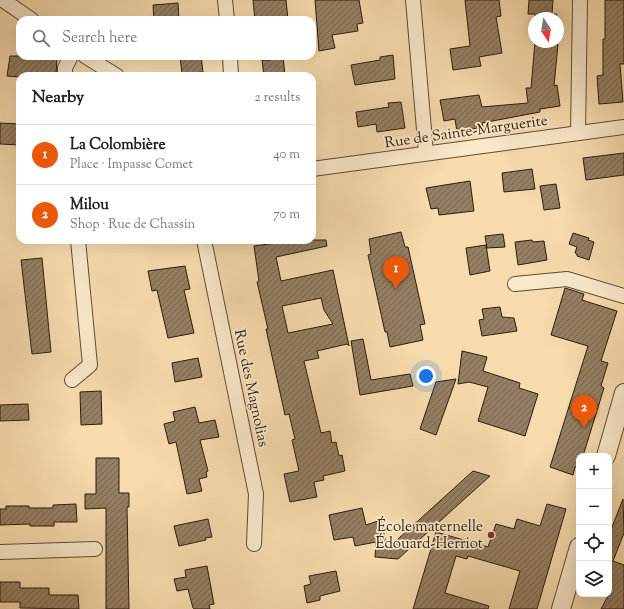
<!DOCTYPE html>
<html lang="en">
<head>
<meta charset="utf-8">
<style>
	body { margin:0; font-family:"Sorts Mill Goudy",serif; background:#f2f2f2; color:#222 }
	.controls { position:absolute; right:12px; bottom:12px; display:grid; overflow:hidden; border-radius:8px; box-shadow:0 4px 16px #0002 }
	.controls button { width:36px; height:36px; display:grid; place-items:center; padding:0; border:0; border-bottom:1px solid #e0e0e0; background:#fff; color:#222; font:20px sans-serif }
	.compass { position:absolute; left:528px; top:12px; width:36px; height:36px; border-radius:50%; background:#fff; box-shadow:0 4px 16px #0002; rotate:168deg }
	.you { position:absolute; left:426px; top:376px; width:14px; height:14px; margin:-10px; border:3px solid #fff; border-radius:50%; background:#1a73e8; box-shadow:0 0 0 6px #1a73e833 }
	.badge { display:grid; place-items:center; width:26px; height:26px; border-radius:50%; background:#ea580c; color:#fff; font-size:13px; font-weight:700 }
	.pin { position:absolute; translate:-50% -33px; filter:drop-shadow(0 1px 2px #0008) }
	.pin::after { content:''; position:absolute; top:21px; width:14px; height:12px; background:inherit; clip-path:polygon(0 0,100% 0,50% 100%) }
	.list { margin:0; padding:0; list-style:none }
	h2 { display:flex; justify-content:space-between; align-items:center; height:52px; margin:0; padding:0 16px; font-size:17px }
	h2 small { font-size:13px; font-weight:400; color:#767676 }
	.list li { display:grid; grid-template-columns:26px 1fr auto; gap:12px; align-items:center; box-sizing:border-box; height:60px; padding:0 16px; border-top:1px solid #e0e0e0 }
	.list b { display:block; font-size:15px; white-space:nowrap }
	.list p { margin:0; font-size:13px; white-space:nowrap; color:#767676 }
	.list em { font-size:13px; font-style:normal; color:#767676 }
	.icon { flex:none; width:22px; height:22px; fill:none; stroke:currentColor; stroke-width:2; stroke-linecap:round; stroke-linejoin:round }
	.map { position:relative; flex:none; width:624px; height:609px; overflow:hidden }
	.search { position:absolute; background:#fff; box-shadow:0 4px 16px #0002; left:16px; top:16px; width:300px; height:44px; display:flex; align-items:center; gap:10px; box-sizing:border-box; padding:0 14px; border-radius:12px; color:#767676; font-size:15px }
	.panel { position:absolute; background:#fff; box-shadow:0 4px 16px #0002; left:16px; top:72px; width:300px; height:172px; border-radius:12px }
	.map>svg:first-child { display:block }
	.building { fill:url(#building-hatch); stroke:#2b1c10; fill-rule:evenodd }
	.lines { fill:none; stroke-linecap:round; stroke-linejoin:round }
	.minor-casing { stroke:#5e4c37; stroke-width:16 }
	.tertiary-casing { stroke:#5e4c37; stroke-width:20 }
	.minor { stroke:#f9e8ca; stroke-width:14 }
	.tertiary { stroke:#f9e8ca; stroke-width:18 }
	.poi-dot { fill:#8f2418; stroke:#f9e8ca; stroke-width:1.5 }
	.labels { text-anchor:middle; stroke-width:3.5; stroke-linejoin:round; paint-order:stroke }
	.street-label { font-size:15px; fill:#2b1c10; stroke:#f9e8ca }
	.poi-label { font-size:15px; fill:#2b1c10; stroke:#f9e8ca; text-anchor:end }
</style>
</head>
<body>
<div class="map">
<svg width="624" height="609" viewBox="0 0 624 609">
	<defs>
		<pattern id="building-hatch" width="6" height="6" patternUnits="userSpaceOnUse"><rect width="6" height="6" fill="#957f62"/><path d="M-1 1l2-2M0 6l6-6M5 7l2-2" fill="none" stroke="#7a674f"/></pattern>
	</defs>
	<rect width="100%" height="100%" fill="#f6dbad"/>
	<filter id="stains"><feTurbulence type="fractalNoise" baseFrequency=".005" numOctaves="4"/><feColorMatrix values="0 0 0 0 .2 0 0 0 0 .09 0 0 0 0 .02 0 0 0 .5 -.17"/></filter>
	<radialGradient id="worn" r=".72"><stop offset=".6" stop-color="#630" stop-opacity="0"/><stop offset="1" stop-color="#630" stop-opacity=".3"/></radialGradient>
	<g class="building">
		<polygon points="253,0 286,0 288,20 255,20"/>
		<polygon points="315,0 359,0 363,23 357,24 358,31 332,35 335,48 319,51"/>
		<polygon points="465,0 499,0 501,16 496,17 502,53 479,57 481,66 453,70 450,49 470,46"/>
		<polygon points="529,0 553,0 552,14 557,14 556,18 535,18 535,14 528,14"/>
		<polygon points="605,0 624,0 624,64 620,64 623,102 599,104 597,76 603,75 603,39 605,39"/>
		<polygon points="178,3 179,20 154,20 153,5"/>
		<polygon points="535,42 556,42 556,44 558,44 554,86 557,85 560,106 540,109 540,112 482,123 483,127 457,132 455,119 444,121 440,100 479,95 482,107 528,103 526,88 531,88"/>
		<polygon points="393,55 395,79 355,85 351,65 380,60 380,57"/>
		<polygon points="10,56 57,56 56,76 20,77 7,76"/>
		<polygon points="180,56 201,56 203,72 182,74"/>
		<polygon points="270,56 283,56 285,76 264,76 262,60 271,60"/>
		<polygon points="401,102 405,128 377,132 376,124 358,127 356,112 389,107 388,103"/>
		<polygon points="0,123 20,124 20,145 0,144"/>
		<polygon points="624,153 624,175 586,180 583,158"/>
		<polygon points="532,169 535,189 504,192 502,173"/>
		<polygon points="470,181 474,211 439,215 438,208 431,209 426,188"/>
		<polygon points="556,184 560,208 544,210 540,186"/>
		<polygon points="401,232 405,247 408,247 425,324 420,325 423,340 390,347 387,332 385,332 368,255 371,254 369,239"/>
		<polygon points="573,233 589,238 588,240 594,242 589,260 577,256 577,254 575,253 577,247 569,244"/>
		<polygon points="503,234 505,247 487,248 485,236"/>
		<path d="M 283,240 L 326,240 L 327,246 L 276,257 L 281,281 L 333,270 L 349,346 L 347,344 L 317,351 L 319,358 L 304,361 L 321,433 L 330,431 L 332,443 L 336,442 L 339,456 L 342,455 L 345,471 L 323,476 L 324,480 L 314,482 L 317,497 L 290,502 L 284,474 L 299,471 L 292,440 L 295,439 L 289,414 L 285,415 L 266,329 L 268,329 L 257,282 L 259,281 L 254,246 L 283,242 ZM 321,298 L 324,310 L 333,324 L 288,333 L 282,306 Z"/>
		<polygon points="532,240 533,242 544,241 547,260 518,265 515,242"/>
		<polygon points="486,245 490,271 470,275 466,248"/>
		<polygon points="42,258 51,352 32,354 21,260"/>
		<polygon points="185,266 190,289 184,290 194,333 168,338 157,290 152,291 148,271"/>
		<polygon points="565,288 584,294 582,300 617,311 601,361 608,363 601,386 604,388 583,456 579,456 579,468 575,467 573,475 550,467 588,346 551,335"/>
		<polygon points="500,307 502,317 514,318 517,331 482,336 479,320 484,319 482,309"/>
		<polygon points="363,339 371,380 410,374 413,386 360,395 351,341"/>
		<polygon points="462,351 487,357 483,371 520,383 519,388 538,394 525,436 478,421 488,387 469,382 458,384"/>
		<polygon points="198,358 202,377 175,382 172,363"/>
		<polygon points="456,379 436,435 420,429 436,382"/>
		<polygon points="101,391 102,424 81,425 80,392"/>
		<polygon points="28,404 29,420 0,421 0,405"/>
		<polygon points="195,407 199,423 215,420 219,437 200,440 208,471 206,472 207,477 199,479 202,491 187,494 176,442 169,444 164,424 175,421 173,412"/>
		<polygon points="96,458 119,458 119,493 129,493 129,507 127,507 129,609 106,609 106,508 85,509 85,494 96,494"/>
		<polygon points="473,471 490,476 398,559 375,557 376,542 355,546 353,537 334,540 329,515 362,508 366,525 381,520 387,549"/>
		<polygon points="623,499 624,533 613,561 624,565 624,609 601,609 609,594 609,535"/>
		<polygon points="76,504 77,522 54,522 54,526 30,526 30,524 0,525 0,509 6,509 6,506 29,506 29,508 53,508 53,505"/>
		<polygon points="547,504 566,509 537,609 509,609 520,571 468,556 467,559 456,556 445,593 489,606 488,609 413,609 436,532 488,547 496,524 514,529 517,519 540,526"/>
		<polygon points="208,519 212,537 205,538 206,540 179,546 174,526"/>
		<polygon points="207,566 214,604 209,605 210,609 195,609 193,608 188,589 177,591 174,579 186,577 185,570"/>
		<polygon points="336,571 340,591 320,596 320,600 307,603 304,586 311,584 309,576"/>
		<polygon points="0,582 20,582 20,588 49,588 49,595 78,595 79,609 20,608 20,602 0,602"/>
	</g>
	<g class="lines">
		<defs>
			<g id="minor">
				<polyline points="3,0 32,20"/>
				<polyline points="225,0 227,20"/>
				<polyline points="413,0 426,153"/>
				<polyline points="85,56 117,76"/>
				<polyline points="230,56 231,76"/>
				<polyline points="65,76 65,68 71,56"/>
				<polyline points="578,133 580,0"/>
				<polyline points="312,169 624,127"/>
				<polyline points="204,240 256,494 254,544"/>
				<polyline points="515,284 567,279 624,296"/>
				<polyline points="72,380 90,365 78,240"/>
				<polyline points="0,552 95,549"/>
			</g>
			<g id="tertiary">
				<polyline points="606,456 624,393"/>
				<polyline points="561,609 579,547"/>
			</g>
		</defs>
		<use href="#minor" class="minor-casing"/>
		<use href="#tertiary" class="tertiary-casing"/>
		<use href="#minor" class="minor"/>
		<use href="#tertiary" class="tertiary"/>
	</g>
	<circle class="poi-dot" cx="491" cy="535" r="4"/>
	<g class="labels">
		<g class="street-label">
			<text transform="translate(466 131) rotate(-8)" y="5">Rue de Sainte-Marguerite</text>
			<text transform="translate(252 388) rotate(78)" y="5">Rue des Magnolias</text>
		</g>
		<g class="poi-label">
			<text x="483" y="531">École maternelle<tspan x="483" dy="17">Édouard-Herriot</tspan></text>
		</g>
	</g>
	<rect width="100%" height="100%" filter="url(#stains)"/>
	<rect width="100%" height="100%" fill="url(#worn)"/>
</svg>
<div class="controls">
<button>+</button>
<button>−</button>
<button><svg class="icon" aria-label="locate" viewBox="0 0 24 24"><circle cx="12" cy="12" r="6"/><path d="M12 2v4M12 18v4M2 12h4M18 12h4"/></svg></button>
<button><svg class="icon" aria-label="layers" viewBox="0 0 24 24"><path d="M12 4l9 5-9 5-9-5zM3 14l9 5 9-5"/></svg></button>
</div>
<svg class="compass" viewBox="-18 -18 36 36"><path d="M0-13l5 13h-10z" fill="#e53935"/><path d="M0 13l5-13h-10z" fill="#767676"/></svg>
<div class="you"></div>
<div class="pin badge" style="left:396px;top:289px">1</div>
<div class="pin badge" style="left:584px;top:428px">2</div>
<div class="search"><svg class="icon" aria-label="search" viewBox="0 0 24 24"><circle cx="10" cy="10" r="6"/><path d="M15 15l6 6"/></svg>Search here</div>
<section class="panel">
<h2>Nearby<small>2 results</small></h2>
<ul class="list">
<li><span class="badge">1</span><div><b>La Colombière</b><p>Place · Impasse Comet</p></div><em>40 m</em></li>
<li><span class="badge">2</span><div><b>Milou</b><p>Shop · Rue de Chassin</p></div><em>70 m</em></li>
</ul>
</section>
</div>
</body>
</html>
